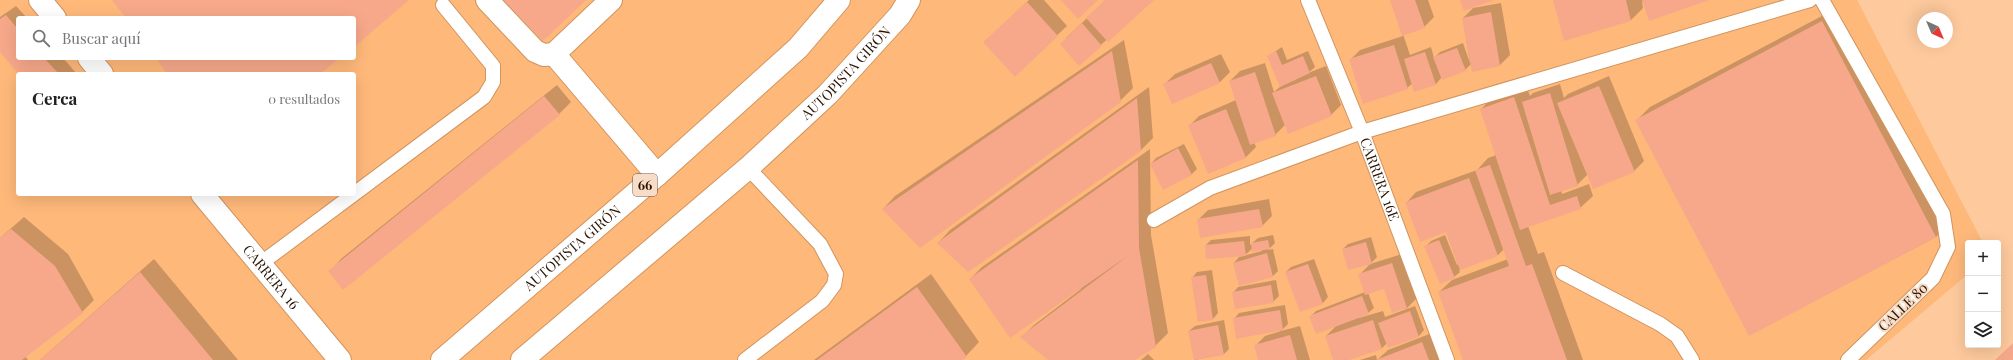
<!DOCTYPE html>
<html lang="es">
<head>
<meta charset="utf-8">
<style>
	body { margin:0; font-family:"Playfair Display",serif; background:#f2f2f2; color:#222 }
	.controls { position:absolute; right:12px; bottom:12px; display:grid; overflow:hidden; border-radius:4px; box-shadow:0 4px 16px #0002 }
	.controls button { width:36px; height:36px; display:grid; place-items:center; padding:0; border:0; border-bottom:1px solid #e0e0e0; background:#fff; color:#222; font:20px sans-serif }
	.compass { position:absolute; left:1917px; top:12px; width:36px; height:36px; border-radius:50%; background:#fff; box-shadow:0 4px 16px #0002; rotate:136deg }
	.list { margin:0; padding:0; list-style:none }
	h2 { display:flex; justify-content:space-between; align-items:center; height:52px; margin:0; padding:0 16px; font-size:17px }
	h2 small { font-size:13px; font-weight:400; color:#767676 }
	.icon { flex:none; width:22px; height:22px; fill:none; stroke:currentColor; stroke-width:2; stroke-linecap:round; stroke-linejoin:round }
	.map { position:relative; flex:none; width:2013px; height:360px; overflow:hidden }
	.search { position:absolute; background:#fff; box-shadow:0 4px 16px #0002; left:16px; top:16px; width:340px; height:44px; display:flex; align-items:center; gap:10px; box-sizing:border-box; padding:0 14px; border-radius:4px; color:#767676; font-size:15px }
	.panel { position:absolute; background:#fff; box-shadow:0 4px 16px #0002; left:16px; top:72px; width:340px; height:124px; border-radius:4px }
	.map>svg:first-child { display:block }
	.built { fill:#feb87a; fill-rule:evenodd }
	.shadow { fill:#0003 }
	.building { fill:#f7a88a }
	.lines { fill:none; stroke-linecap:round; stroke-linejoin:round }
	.service-casing { stroke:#d2945d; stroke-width:16 }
	.minor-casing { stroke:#d2945d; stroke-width:24 }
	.trunk-casing { stroke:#d2945d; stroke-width:24 }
	.service { stroke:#fff; stroke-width:14 }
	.minor { stroke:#fff; stroke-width:22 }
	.trunk { stroke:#fff; stroke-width:22 }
	.labels { text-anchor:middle; stroke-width:4; stroke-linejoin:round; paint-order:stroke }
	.shield { fill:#f7ddc7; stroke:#674f3c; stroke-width:1 }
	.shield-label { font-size:13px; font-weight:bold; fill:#291200 }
	.street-label { font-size:14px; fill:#291200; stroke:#f7ddc7 }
</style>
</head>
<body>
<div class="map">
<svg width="2013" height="360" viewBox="0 0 2013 360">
	<rect width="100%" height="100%" fill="#fdc99d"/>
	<path class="built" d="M 0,0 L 1857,0 L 1983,243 L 1968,243 L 1968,274 L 1866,360 L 0,360 ZM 18,18 L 354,18 L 354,58 L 18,58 ZM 18,74 L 354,74 L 354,194 L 18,194 Z"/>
	<g class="shadow">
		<polygon points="1029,0 1044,0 1067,26 1015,75 994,33"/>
		<polygon points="1106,0 1152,0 1079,64 1066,38"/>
		<polygon points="1391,0 1428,0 1434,17 1424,27 1403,34 1410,55 1431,47 1434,58 1440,52 1463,43 1470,63 1463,18 1473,8 1501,3 1510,55 1500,65 1471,64 1465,70 1442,77 1436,84 1415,90 1413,83 1407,88 1350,60 1360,50 1403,36"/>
		<polygon points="1554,0 1707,0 1643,2 1642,2 1643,8 1631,20"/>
		<polygon points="16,6 27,18 18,18 18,58 63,58 77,74 20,74 0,51 0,17"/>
		<polygon points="1835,9 1948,224 1936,237 1749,335 1637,120 1650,107"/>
		<polygon points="1124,40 1133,88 1120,101 883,209 895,196"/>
		<polygon points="1282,47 1287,60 1308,51 1315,67 1308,73 1326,66 1341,105 1331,115 1285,125 1275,135 1254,142 1256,147 1246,157 1209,173 1189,126 1199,116 1236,100 1230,81 1240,71 1265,63 1274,92 1281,86 1268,56"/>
		<polygon points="1221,54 1230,72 1220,82 1172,103 1165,84 1175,74"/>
		<polygon points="1609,76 1644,161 1634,171 1588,174 1577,185 1561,190 1562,194 1589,184 1593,196 1580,208 1528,226 1538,254 1544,252 1583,360 1464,360 1439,292 1452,280 1508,259 1504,249 1498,255 1459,270 1460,272 1454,277 1426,246 1431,241 1445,235 1457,265 1458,264 1446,231 1407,202 1416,192 1477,170 1488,158 1496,155 1481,109 1494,96 1526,85 1530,96 1533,93 1560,84 1564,98 1568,94"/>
		<polygon points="557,85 571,102 559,114 330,271 342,258"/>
		<polygon points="1149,87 1153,138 1141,150 938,243 950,230"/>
		<polygon points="1184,144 1197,169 1192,174 1164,188 1151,164 1156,158"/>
		<polygon points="1150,149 1151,235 1168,333 1155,346 1134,360 1050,360 1022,337 1034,325 1081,289 1080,288 970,279 982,267"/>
		<polygon points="1269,199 1272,216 1262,226 1198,220 1208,210"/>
		<polygon points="24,217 68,254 94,300 82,312 25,356 28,360 0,360 0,238"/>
		<polygon points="1273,235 1275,243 1268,250 1273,249 1278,271 1273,276 1234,263 1239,257 1262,251 1262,250 1253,248 1245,255 1206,245 1211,240 1250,236 1250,245 1258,238"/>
		<polygon points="1371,237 1377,257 1370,264 1402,254 1417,298 1406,309 1385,288 1368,293 1374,308 1368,313 1359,317 1359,318 1383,311 1385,317 1415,306 1424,330 1419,336 1388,347 1387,343 1382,348 1346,360 1334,360 1326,336 1337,325 1311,316 1316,311 1365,292 1359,275 1371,263 1343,249 1348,244"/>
		<polygon points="154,259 238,360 40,360"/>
		<polygon points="1314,259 1328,297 1323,303 1286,272 1291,267"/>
		<polygon points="1212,270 1218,313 1213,319 1198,321 1192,278 1197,272"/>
		<polygon points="931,274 979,342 966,356 960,360 814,360"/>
		<polygon points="1276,280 1279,296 1273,302 1233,293 1238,287"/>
		<polygon points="1285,305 1288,324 1281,331 1300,326 1310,360 1259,360 1255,346 1265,336 1281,331 1280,330 1234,319 1239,313"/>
		<polygon points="1224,320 1229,349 1224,354 1195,360 1189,331 1195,326"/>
		<polygon points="1432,333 1442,360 1377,360 1388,350"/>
		<polygon points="1148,354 1154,360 1141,360"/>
		<polygon points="1376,355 1377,360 1360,360"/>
	</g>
	<g class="building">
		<polygon points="112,0 409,0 354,47 354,18 126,18"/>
		<polygon points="503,0 586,0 543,41"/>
		<polygon points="1061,0 1098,0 1078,19"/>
		<polygon points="1105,0 1154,0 1108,42 1086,18"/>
		<polygon points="1390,0 1415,0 1425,28 1402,36"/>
		<polygon points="1460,0 1494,0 1464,11"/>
		<polygon points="1553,0 1626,0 1631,21 1564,41"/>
		<polygon points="1642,0 1709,0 1649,21"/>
		<polygon points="1027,2 1058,36 1015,77 983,42"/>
		<polygon points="1491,12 1500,66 1472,72 1462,18"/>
		<polygon points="6,15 18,29 18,58 44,58 59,74 19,74 0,52 0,19"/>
		<polygon points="1822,21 1936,237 1749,336 1635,120"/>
		<polygon points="1082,23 1102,46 1079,66 1060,44"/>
		<polygon points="1394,45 1408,89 1363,104 1349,59"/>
		<polygon points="1457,48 1466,71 1442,80 1433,57"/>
		<polygon points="1112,51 1121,102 920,248 882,209"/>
		<polygon points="1276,51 1282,65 1303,56 1310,73 1280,87 1267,56"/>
		<polygon points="1425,52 1436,85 1414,92 1404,59"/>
		<polygon points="156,58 340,58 320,74 167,74"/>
		<polygon points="1211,63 1220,83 1172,104 1163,84"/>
		<polygon points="1255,72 1276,136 1250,145 1229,81"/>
		<polygon points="1316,76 1332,116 1288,134 1272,93"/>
		<polygon points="1599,86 1635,172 1593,189 1557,103"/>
		<polygon points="1550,93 1578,186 1550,195 1522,102"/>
		<polygon points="544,96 560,115 343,290 328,271"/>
		<polygon points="1514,97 1550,205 1577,196 1581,209 1520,230 1480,109"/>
		<polygon points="1137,98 1141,151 968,272 937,243"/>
		<polygon points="1226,109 1246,158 1208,174 1188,125"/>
		<polygon points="1178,148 1192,175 1163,190 1150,164"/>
		<polygon points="1138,160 1139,248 1156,347 1135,360 1048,360 1020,337 1129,255 1010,338 969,279"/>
		<polygon points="1490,165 1526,266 1532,264 1567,360 1463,360 1438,292 1509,266 1475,170"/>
		<polygon points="1469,178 1498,256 1460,270 1446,232 1420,242 1405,202"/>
		<polygon points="1259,209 1263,227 1200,238 1197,219"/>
		<polygon points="11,229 55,266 83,313 22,360 0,360 0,238"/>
		<polygon points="1268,240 1270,249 1252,252 1251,243"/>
		<polygon points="1439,240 1455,278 1440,284 1424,246"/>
		<polygon points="1244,241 1246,256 1206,259 1205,245"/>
		<polygon points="1366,242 1372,264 1348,270 1342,249"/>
		<polygon points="1267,253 1273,277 1239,286 1233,263"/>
		<polygon points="1392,263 1407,308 1392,313 1384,289 1365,295 1358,274"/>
		<polygon points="1308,264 1323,304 1300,312 1285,272"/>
		<polygon points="140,272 213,360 40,360"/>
		<polygon points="1206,275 1213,320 1198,322 1191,277"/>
		<polygon points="1271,285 1274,303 1235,309 1232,292"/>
		<polygon points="917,287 967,357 962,360 817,360"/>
		<polygon points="1362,296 1369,314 1316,334 1309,316"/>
		<polygon points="1280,310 1283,330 1236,339 1233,318"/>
		<polygon points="1410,311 1419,337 1388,348 1378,323"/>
		<polygon points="1373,320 1382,349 1349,360 1333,360 1325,336"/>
		<polygon points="1218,325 1224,355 1194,360 1188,331"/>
		<polygon points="1290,335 1297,360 1258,360 1254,345"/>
		<polygon points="1422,342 1429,360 1376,360"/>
		<polygon points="2013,343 2013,360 1995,360"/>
	</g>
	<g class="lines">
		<defs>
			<g id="service">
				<path id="s1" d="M 1308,0 L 1362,132 L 1447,360"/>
				<polyline points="1822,0 1943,214 1948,247 1933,278 1848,360"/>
				<polyline points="1154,220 1210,188 1362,132 1810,0"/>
				<polyline points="260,264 484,97 493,82 493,66 443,5"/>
				<polyline points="1563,273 1660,324 1677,336 1692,360"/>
				<polyline points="745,360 822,301 834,285 836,274 820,244 748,168"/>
			</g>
			<g id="minor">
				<polyline points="40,0 55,18"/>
				<polyline points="487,0 535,51 544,55 554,54 611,0"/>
				<polyline points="554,54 657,175"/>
				<polyline points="89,58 102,74"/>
				<path id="s2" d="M 202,194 L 340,360"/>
			</g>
			<g id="trunk">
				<path id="s3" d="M 442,360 L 657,175 L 798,48 L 839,0"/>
				<path id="s4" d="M 522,360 L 748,168 L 828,94 L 900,15 L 909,0"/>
			</g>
		</defs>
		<use href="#service" class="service-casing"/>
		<use href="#minor" class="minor-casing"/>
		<use href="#trunk" class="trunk-casing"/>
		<use href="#service" class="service"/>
		<use href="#minor" class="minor"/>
		<use href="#trunk" class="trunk"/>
	</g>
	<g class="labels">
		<rect class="shield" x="633" y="174" width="24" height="22" rx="3"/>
		<g class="shield-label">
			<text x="645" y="190">66</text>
		</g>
		<g class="street-label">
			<text dy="5" stroke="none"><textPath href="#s4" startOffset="433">AUTOPISTA GIRÓN</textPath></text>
			<text dy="5" stroke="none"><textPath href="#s1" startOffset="193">CARRERA 16E</textPath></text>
			<text dy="5" stroke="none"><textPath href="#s3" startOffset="172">AUTOPISTA GIRÓN</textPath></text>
			<text dy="5" stroke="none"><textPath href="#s2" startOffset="108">CARRERA 16</textPath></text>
			<text transform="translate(1903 307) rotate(-44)" y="5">CALLE 80</text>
		</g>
	</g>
</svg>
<div class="controls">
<button>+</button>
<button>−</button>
<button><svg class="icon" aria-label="layers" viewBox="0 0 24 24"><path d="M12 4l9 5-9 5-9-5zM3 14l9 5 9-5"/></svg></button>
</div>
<svg class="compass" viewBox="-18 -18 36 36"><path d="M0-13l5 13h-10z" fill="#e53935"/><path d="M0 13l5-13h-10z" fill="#767676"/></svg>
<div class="search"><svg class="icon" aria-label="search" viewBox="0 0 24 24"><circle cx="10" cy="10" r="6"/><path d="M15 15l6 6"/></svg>Buscar aquí</div>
<section class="panel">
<h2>Cerca<small>0 resultados</small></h2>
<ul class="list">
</ul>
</section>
</div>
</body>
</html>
